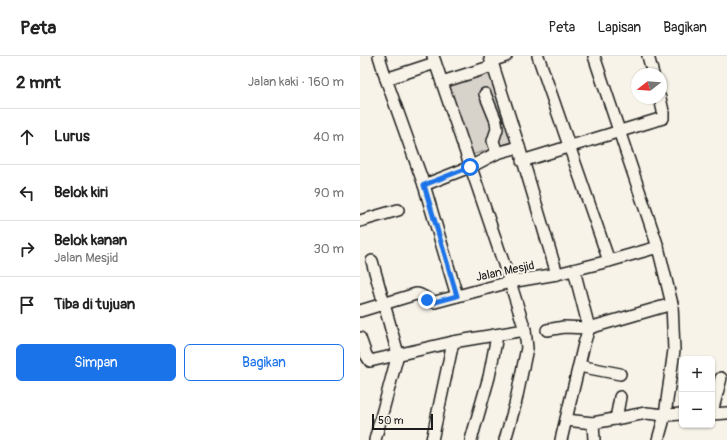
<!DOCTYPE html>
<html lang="id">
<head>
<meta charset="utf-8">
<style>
	body { margin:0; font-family:Pangolin,sans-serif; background:#f6f6f6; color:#222 }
	.controls { position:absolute; right:12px; bottom:12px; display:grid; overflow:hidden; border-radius:6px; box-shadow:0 1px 3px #0004 }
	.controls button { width:36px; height:36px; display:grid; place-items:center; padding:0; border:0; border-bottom:1px solid #e0e0e0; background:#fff; color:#222; font:20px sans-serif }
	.compass { position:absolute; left:271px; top:12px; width:36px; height:36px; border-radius:50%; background:#fff; box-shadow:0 1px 3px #0004; rotate:253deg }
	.scale { position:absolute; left:12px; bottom:10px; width:61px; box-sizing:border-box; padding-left:4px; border:2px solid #1c1c1c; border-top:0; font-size:11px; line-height:14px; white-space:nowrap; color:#1c1c1c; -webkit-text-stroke:3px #f7f3e8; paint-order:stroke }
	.stop { position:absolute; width:12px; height:12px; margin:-9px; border:3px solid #1a73e8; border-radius:50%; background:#fff }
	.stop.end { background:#1a73e8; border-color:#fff; box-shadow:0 1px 4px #0008 }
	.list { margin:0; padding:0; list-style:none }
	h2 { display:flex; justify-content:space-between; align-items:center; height:52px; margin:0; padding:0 16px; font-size:17px }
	h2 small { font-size:13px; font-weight:400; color:#767676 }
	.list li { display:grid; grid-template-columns:26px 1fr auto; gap:12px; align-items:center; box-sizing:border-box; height:56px; padding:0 16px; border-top:1px solid #e0e0e0 }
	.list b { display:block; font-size:15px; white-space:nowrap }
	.list p { margin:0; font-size:13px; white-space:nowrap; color:#767676 }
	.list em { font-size:13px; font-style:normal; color:#767676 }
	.actions { display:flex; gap:8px; padding:12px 16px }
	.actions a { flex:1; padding:9px 0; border:1px solid #1a73e8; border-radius:6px; text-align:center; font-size:14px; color:#1a73e8 }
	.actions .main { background:#1a73e8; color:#fff }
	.icon { flex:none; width:22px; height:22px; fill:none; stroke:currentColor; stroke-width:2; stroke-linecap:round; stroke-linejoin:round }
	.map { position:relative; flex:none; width:367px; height:384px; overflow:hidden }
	header { display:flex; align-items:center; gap:24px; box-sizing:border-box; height:56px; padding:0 20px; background:#fff; border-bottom:1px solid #e0e0e0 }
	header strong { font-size:19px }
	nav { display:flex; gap:22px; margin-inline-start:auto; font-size:14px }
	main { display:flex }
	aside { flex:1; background:#fff }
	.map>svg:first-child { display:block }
	.green { fill:#d7d3cb; stroke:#7a7874 }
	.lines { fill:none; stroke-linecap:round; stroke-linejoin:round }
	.minor-casing { stroke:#1c1c1c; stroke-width:14 }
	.minor { stroke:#f7f3e8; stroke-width:11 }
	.route { stroke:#1a73e8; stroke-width:5 }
	.labels { text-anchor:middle; stroke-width:4; stroke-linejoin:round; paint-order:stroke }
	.street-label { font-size:12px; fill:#1c1c1c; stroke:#f7f3e8 }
</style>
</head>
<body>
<header>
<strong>Peta</strong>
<nav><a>Peta</a><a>Lapisan</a><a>Bagikan</a></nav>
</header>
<main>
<aside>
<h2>2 mnt<small>Jalan kaki · 160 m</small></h2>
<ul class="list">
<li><svg class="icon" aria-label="ahead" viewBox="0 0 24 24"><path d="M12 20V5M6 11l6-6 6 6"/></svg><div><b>Lurus</b></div><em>40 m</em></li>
<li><svg class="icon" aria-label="left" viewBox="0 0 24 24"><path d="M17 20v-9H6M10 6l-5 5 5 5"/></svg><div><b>Belok kiri</b></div><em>90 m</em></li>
<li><svg class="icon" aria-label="right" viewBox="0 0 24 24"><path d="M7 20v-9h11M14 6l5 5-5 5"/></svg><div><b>Belok kanan</b><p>Jalan Mesjid</p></div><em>30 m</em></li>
<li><svg class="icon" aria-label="arrive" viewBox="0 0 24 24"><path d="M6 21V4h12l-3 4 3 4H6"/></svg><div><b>Tiba di tujuan</b></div></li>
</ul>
<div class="actions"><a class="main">Simpan</a><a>Bagikan</a></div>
</aside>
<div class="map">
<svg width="367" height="384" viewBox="0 0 367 384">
	<rect width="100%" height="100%" fill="#f7f3e8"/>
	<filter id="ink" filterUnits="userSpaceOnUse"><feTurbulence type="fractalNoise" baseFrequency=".025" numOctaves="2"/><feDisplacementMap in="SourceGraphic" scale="8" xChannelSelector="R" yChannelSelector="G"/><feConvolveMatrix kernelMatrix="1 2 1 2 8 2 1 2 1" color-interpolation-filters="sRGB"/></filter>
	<g filter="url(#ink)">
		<polygon class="green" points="132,13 155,85 109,100 86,28"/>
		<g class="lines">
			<defs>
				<g id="minor">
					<polyline points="19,0 26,23 64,129 97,240"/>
					<polyline points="130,0 159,91 197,218"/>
					<polyline points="178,0 249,205"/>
					<polyline points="234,0 298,191 312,248 314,294 305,359 298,384"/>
					<polyline points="288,0 293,18"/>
					<polyline points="131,5 146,0"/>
					<polyline points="26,23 75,7"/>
					<polyline points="82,26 133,10"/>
					<polyline points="125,38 136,65 137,73 133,85 137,97"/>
					<polyline points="162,105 303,62 303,55 300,42"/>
					<polyline points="64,129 110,111 137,97 159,91"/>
					<polyline points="0,165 38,154"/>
					<polyline points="12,205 38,298 15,384"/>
					<path d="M 0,255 L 56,238 C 64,238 67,246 75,246 L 150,226 L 197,218 L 249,205 L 298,191"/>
					<polyline points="187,274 204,271 229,272 312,248"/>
					<polyline points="0,282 6,299 10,305 93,286 165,274 150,226 73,0"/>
					<polyline points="219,310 260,318"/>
					<polyline points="352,356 361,322"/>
					<polyline points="352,358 367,357"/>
					<polyline points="256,363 260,341"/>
					<polyline points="206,364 233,367 286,357 305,359 322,358"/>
					<polyline points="233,367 234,384"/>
					<polyline points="72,384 93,286"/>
					<polyline points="111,384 129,321 137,280"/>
					<polyline points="145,384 155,349 167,292 165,274"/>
					<polyline points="201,384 224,288 229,272 214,214"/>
				</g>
			</defs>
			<use href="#minor" class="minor-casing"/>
			<use href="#minor" class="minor"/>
		</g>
	</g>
	<g class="lines" filter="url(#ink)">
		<polyline class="route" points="67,244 75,246 97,240 64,129 110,111"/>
	</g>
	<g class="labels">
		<g class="street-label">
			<text transform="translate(145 215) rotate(-12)" y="4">Jalan Mesjid</text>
		</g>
	</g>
</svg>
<div class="controls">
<button>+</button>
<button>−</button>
</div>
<svg class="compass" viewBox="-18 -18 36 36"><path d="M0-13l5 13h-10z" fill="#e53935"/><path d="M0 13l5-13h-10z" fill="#767676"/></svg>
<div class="scale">50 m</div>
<div class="stop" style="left:110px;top:111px"></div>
<div class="stop end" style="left:67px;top:244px"></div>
</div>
</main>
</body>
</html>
